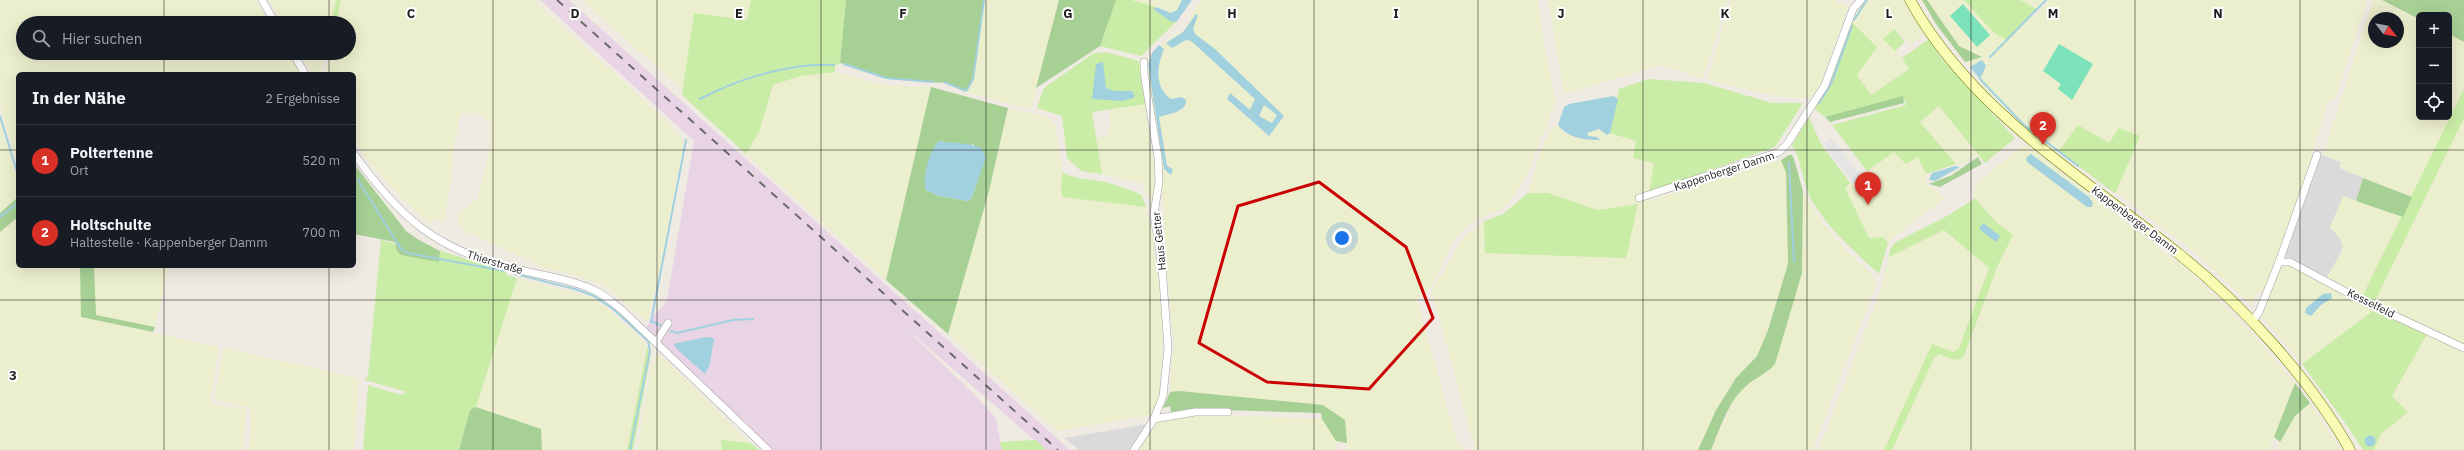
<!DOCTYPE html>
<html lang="de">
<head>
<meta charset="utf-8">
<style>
	body { margin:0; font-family:"IBM Plex Sans",sans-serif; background:#242831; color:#f1f3f6 }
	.controls { position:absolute; right:12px; top:12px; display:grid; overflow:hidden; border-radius:6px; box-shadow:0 4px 16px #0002 }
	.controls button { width:36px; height:36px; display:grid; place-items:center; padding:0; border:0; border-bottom:1px solid #363941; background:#171b24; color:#f1f3f6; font:20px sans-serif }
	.compass { position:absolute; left:2368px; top:12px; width:36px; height:36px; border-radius:50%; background:#171b24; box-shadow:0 4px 16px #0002; rotate:121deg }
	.you { position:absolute; left:1342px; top:238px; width:14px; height:14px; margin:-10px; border:3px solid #fff; border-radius:50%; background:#1a73e8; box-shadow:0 0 0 6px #1a73e833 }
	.badge { display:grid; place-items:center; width:26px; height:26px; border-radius:50%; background:#d93025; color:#fff; font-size:13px; font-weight:700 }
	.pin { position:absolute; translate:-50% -33px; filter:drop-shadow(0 1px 2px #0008) }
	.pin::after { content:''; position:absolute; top:21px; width:14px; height:12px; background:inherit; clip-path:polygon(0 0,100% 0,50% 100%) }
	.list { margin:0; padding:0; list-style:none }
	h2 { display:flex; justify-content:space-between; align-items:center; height:52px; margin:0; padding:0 16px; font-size:17px }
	h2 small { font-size:13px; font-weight:400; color:#9ea1a6 }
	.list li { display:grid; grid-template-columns:26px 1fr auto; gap:12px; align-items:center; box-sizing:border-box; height:72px; padding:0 16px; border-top:1px solid #363941 }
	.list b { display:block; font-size:15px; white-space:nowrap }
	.list p { margin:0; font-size:13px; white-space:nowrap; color:#9ea1a6 }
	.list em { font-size:13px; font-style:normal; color:#9ea1a6 }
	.icon { flex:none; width:22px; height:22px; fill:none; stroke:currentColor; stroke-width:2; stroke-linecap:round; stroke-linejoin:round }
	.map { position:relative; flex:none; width:2464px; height:450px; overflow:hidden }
	.search { position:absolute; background:#171b24; box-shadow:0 4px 16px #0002; left:16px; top:16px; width:340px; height:44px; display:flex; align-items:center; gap:10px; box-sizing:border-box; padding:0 14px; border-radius:22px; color:#9ea1a6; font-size:15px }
	.panel { position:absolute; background:#171b24; box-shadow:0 4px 16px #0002; left:16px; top:72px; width:340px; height:196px; border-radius:6px }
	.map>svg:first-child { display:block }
	.residential { fill:#dbdada }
	.industrial { fill:#e8d4e5 }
	.farmland { fill:#ecefcd; fill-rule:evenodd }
	.grass { fill:#c9eca6 }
	.forest { fill:#a7d095; fill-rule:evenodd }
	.pitch { fill:#7ce2ba }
	.parking { fill:#e5e5e5 }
	.water { fill:#a1d1df; fill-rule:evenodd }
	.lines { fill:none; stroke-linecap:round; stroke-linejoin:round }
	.stream { stroke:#a1d1df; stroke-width:2 }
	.street-casing { stroke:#a4a4a4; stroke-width:8 }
	.secondary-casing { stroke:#6c7800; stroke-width:11 }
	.street { stroke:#fff; stroke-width:7 }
	.secondary { stroke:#f9fcb3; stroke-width:10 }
	.rail { stroke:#6b6b6b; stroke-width:2; stroke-dasharray:8 8; stroke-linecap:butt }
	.marked { fill:none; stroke:#ca0002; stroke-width:3; stroke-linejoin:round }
	.grid { fill:none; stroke:#1d1d1d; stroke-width:1; stroke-opacity:0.55 }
	.labels { text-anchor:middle; stroke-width:4; stroke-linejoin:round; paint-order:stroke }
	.street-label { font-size:11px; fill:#1d1d1d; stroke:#fff }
	.grid-label { font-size:13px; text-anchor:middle; font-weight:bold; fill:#1d1d1d; stroke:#fff; stroke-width:4; stroke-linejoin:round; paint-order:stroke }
</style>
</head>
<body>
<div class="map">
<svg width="2464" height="450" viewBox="0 0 2464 450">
	<rect width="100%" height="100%" fill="#efebe2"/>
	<g class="residential">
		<polygon points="2313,152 2341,162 2340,168 2363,178 2356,201 2343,197 2340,239 2343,245 2341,253 2327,277 2278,254"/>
		<polygon points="1148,424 1129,450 1079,450 1065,438"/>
	</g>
	<polygon class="industrial" points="540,0 569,0 1070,450 1046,450 900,323 974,394 996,419 1002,450 773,450 646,328 653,315 660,310 667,300 694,141"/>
	<g class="farmland">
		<polygon points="0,0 256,0 269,23 23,23 23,53 287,53 300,74 18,74 18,164 0,105"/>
		<polygon points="269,0 336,0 331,23 283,23"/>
		<polygon points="341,0 533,0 671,125 670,127 684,140 659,274 647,322 604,285 578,276 545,268 462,230 457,219 461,211 477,199 489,152 491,122 475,113 461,113 453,150 453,168 444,224 435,218 430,224 403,200 364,156 354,139 354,74 325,74 330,53 349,53 349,23 336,23"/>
		<polygon points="582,0 751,0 747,20 694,13 683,90"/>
		<polygon points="984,0 1059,0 1032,107 1023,108 966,92 972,82"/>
		<polygon points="1131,0 1182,0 1177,10 1171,13 1163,9"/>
		<polygon points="1201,0 1538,0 1546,56 1556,101 1524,181 1504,208 1477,219 1462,231 1452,243 1432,286 1417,300 1457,442 1464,450 1347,450 1345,420 1323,405 1170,392 1174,341 1168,284 1160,156 1148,83 1147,60 1160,45 1184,29"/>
		<polygon points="1548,0 1728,0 1703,79 1662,65 1564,94"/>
		<polygon points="1731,0 1833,0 1848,7 1821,83 1813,99 1776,96 1707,80"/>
		<polygon points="1865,0 1908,0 1925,32 1911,45 1894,29 1884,39 1902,58 1909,69 1871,95 1857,75 1851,21"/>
		<polygon points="1922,0 1964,0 1993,32 2006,40 2031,14 2035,17 2049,0 2367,0 2336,97 2328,101 2304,182 2263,294 2257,292 2252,306 2200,257 2116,192 2140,136 2109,143 2079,167 2025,125 1989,92 1936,24"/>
		<polygon points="2020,0 2044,0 2036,9"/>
		<path d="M 2373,0 L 2382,0 L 2419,19 L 2419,117 L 2449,117 L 2449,34 L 2464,42 L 2464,89 L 2412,197 L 2340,168 L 2341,162 L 2323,155 ZM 2374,18 L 2398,18 L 2398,42 L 2374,42 Z"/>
		<polygon points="300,53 325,53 321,74 313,74"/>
		<polygon points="835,72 884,85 931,87 886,280 746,154 759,132 773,85 800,76"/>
		<polygon points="1145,104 1155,170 1156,198 1149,198 1142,183 1102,174 1097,137 1109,135 1108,130 1111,129 1109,110"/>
		<polygon points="1939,106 1978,154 1963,165 1956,164 1920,122"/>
		<polygon points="1008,108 1047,117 1055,124 1063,172 1061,184 1062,197 1146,207 1152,231 1164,323 1159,398 1151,415 1057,431 948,334 989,191"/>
		<polygon points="2464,118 2464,345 2374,303"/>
		<polygon points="0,122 18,181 18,197 0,213"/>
		<polygon points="1558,125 1563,132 1574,137 1589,136 1586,133 1590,130 1599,129 1607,135 1610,133 1636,141 1654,163 1648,201 1781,160 1786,173 1788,265 1761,350 1736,378 1716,410 1698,450 1475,450 1432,291 1464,236 1484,221 1485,253 1638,204 1597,210 1548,193 1528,193 1541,149 1551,129"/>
		<polygon points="2022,146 2027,146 2184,267 2251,332 2295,383 2269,450 1892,450 1934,358 1939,353 1954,360 1963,358 1967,349 1998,265 2013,235 1996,222 1973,194 1978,182"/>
		<polygon points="1894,152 1918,157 1926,174 1926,186 1936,189 1945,198 1888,242 1883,237 1869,238 1845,188"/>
		<polygon points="1803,191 1821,221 1844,248 1870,273 1876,283 1875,288 1812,450 1711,450 1734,399 1745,386 1769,371 1803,251"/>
		<polygon points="2343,196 2403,217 2362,297 2327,277 2341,253 2343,245 2340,239 2330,227"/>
		<polygon points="18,217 18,266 80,266 82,317 219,347 210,404 246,409 243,450 0,450 0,232"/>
		<polygon points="1944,230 1989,268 1959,348 1953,352 1932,345 1884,450 1819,450 1880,292 1889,257"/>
		<polygon points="2284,264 2290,264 2374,310 2302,364 2262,317 2278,273"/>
		<polygon points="94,266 169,266 155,327 96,315"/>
		<polygon points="517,278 590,297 607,308 646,344 627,450 542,450 541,429 476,407"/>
		<polygon points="2427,334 2464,351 2464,450 2374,450 2381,434 2408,413 2392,396"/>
		<polygon points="223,348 359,378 354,450 249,450 251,419 249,408 218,400 215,397"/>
		<polygon points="657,353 660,355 750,443 721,440 722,450 637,450 651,367"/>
		<polygon points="2310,403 2341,450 2276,450 2295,416"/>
		<polygon points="1189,414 1322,419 1334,435 1337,450 1138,450 1156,421"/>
	</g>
	<g class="grass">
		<polygon points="336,0 341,0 336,23 331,23"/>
		<polygon points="751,0 846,0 840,63 835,66 835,72 800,76 773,85 759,132 746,154 682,95 694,13 747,20"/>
		<polygon points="1116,0 1131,0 1156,7 1153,9 1172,22 1177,21 1141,56 1100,46"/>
		<polygon points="1964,0 2020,0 2036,9 2006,40 1993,32"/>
		<polygon points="1851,21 1877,47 1857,75 1871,95 1909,69 1902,58 1929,39 1940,57 2015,138 1985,163 1939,106 1920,122 1956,164 1926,174 1918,157 1906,164 1894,152 1867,171 1832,125 1906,105 1903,97 1825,117 1814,108 1830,82"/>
		<polygon points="1894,29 1905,42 1895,51 1883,39"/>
		<polygon points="1106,52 1139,61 1145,104 1092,112 1102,174 1081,171 1067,158 1062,116 1037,108 1044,88 1094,53"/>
		<polygon points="1648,79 1704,83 1772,103 1803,103 1775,147 1649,192 1654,163 1633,158 1636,141 1610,133 1619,89"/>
		<polygon points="2464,89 2464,118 2374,303 2362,297"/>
		<path d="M 1809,117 L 1821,144 L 1850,183 L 1845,188 L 1869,238 L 1883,237 L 1888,242 L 1879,274 C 1855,252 1826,227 1810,197 C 1802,180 1802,161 1792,145 Z"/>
		<polygon points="2078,125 2109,143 2119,128 2140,136 2116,192 2114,193 2059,151"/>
		<path d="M 1063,172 C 1072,180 1097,179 1108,183 C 1118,185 1128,190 1138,193 L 1142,196 L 1146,207 L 1062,197 L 1061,184 Z"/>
		<polygon points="1528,193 1548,193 1597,210 1638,204 1626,258 1485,253 1484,221 1503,214"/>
		<polygon points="1975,198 1996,222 2013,235 1998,265 1963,358 1954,360 1939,354 1934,358 1892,450 1884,450 1932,344 1953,352 1959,348 1989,268 1944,230 1889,257 1890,249 1896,242 1949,215"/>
		<path d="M 381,240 C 401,243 418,258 439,262 L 440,251 L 506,271 L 506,275 L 517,278 L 476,407 L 470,410 L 459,450 L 363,450 L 368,385 L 401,395 L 407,392 L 365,380 L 368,376 Z"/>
		<polygon points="2374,310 2427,334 2392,396 2408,412 2381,434 2374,450 2363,450 2346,424 2302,364"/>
		<polygon points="647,347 651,354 633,450 627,450"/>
		<polygon points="721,440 750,443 760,450 722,450"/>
		<polygon points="1036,440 1046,450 1002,450 1000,442"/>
	</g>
	<g class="forest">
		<polygon points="846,0 984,0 972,82 966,92 945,83 888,79 840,63"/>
		<polygon points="1059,0 1116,0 1100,46 1036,88"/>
		<polygon points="1922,0 1927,0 1959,46 1982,57 1965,62 1936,24"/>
		<polygon points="2382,0 2464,0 2464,42 2449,34 2449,15 2419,15 2419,19"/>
		<path d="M 931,87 L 1008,108 L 989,191 L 948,334 L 886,280 ZM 939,141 L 967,146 L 973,144 L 985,157 L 972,197 L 968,201 L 939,196 L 926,190 Z"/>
		<polygon points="1903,96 1904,103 1830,122 1825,117"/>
		<path d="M 1789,155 L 1792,155 L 1794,159 L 1803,191 L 1802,273 L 1775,364 C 1767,374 1754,378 1745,387 C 1728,402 1720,429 1711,450 L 1698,450 L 1716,410 L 1736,378 L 1757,356 L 1768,330 L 1788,264 L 1786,173 L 1781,160 Z"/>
		<polygon points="1978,157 1982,164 1940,187 1929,184 1952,175"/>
		<polygon points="354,164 406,231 419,240 440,251 439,262 401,255 397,251 395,242 354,234"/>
		<polygon points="2363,178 2412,197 2403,217 2356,201"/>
		<polygon points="18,197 18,217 0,232 0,213"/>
		<polygon points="80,266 94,266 96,315 155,327 153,332 81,317"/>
		<polygon points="2295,383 2310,403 2295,416 2280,442 2274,437"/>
		<polygon points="1179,391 1323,405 1345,420 1347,443 1336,441 1322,419 1321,413 1188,409 1171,412 1170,406 1163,408 1170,392"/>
		<polygon points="476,407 541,429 542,450 459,450 470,410"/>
	</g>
	<g class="pitch">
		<polygon points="1963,4 1990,35 1977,47 1950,16"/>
		<polygon points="2059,44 2093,64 2072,100 2058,89 2061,84 2043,71"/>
	</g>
	<polygon class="parking" points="1831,138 1862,177 1854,184 1823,144"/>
	<g class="water">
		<polygon points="1182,0 1192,0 1177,21 1172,22 1153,9 1156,7 1171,13 1177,10"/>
		<path d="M 1196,14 L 1198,15 L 1193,29 L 1195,34 L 1215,49 L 1284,116 L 1269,136 L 1227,99 L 1230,93 L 1250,110 L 1255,99 L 1191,41 L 1186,40 L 1172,48 L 1166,43 L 1183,32 ZM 1264,105 L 1277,115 L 1272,123 L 1259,116 Z"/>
		<path d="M 1159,45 L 1164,49 C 1157,65 1154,87 1171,99 L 1182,97 L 1186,100 C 1187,112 1168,114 1159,117 L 1167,166 L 1173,169 L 1171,175 L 1164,169 L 1148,64 L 1152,53 Z"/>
		<polygon points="1982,60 1986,66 1980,79 1970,67"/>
		<polygon points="1103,62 1106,88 1115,91 1132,91 1135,96 1133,98 1122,101 1092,99 1096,64"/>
		<path d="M 1613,96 L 1618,99 L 1610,133 L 1607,135 L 1599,129 L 1587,133 L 1589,136 L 1597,137 L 1600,140 C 1584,140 1568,138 1558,125 L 1564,107 L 1569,104 Z"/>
		<path d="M 939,141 C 953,143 970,143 981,148 L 986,157 L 972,197 L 968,201 L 939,196 L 926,190 C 922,177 929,151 939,141 Z"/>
		<polygon points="2031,154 2089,197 2093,203 2092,207 2087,207 2027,162 2026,158"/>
		<polygon points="1955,166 1960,167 1935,181 1929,180 1932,173"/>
		<polygon points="1983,223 1999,235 2000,237 1996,242 1979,229"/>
		<polygon points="2331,293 2332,298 2321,305 2311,316 2305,313 2306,308 2323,294"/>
		<polygon points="706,337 714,338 710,364 705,374 679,351 673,344"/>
		<circle cx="2370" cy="441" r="5.5"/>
	</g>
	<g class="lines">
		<g class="stream">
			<polyline points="1854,20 1867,0"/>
			<polyline points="1990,57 2046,0"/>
			<polyline points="844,64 886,78 933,82"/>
			<polyline points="1980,79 2024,125 2078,166"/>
			<polyline points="944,82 964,90 967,90 973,79 984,0"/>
			<path d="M 700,99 C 737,79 792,62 834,65"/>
			<polyline points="1819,103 1832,82 1852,26"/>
			<polyline points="0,116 18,175"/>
			<polyline points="1789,163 1794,261"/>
			<polyline points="358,180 401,249 407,253 505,271"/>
			<polyline points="0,217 18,203"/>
			<polyline points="515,274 575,289 594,296 613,309 648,341 650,351 630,450"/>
			<polyline points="651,321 662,326"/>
			<polyline points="651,322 686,140"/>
			<polyline points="671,331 677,333 733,320 753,319"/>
		</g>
		<defs>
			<g id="street">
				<polyline points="262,0 275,23"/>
				<polyline points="293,53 305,74"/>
				<path d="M 354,154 C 398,215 433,248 508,267 C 537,275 569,278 596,291 C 606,296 614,304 623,311 L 768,450"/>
				<polyline points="1639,198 1779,152 1787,144 1825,85 1853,9 1861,0"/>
				<polyline points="2279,262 2290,262 2363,301 2464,348"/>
				<polyline points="2252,322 2259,312 2279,262 2317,155"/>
				<polyline points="656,342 668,323"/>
				<polyline points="1154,419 1195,412 1228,412"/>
				<polyline points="1134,450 1154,419 1163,396 1168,348 1162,267 1154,214 1159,182 1158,157 1144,73 1144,62"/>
			</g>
			<path id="secondary" d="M 1910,0 C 1971,111 2083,177 2179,254 C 2242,304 2311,380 2350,450"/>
		</defs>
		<use href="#street" class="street-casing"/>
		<use href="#secondary" class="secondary-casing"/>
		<use href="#street" class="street"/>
		<use href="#secondary" class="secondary"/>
		<polyline class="rail" points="557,0 1058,450"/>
	</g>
	<path class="marked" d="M 1319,182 L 1406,247 L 1433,318 L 1369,389 L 1267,382 L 1199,343 L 1238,206 Z"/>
	<path class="grid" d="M 164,0 L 164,23M 329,0 L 329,23M 493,0 L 493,450M 657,0 L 657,450M 821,0 L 821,450M 986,0 L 986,450M 1150,0 L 1150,450M 1314,0 L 1314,450M 1478,0 L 1478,450M 1643,0 L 1643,450M 1807,0 L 1807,450M 1971,0 L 1971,450M 2135,0 L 2135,450M 2300,0 L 2300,450M 164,53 L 164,74M 329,53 L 329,74M 0,150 L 18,150M 354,150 L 2464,150M 164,266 L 164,450M 329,266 L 329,450M 0,300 L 2464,300"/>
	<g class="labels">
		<g class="street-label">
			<text transform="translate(1724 171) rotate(-18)" y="4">Kappenberger Damm</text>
			<text transform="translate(2135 220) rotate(37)" y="4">Kappenberger Damm</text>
			<text transform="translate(1159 241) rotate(-96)" y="4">Haus Getter</text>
			<text transform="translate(495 262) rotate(17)" y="4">Thierstraße</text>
			<text transform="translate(2371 303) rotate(27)" y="4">Kesselfeld</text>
		</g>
	</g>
	<g class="grid-label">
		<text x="411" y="18">C</text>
		<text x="575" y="18">D</text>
		<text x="739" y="18">E</text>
		<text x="903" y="18">F</text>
		<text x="1068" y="18">G</text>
		<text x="1232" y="18">H</text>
		<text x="1396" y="18">I</text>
		<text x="1561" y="18">J</text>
		<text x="1725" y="18">K</text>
		<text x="1889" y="18">L</text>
		<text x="2053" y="18">M</text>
		<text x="2218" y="18">N</text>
		<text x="13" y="380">3</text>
	</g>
</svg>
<div class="controls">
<button>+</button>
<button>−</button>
<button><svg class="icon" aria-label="locate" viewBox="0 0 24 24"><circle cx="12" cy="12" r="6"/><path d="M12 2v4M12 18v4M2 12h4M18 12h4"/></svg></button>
</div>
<svg class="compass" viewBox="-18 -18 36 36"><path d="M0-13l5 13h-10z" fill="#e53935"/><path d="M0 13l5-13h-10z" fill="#9ea1a6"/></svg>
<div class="you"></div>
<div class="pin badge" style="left:1868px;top:205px">1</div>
<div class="pin badge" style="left:2043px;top:145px">2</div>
<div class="search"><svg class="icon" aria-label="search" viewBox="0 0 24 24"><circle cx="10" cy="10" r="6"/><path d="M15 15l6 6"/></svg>Hier suchen</div>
<section class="panel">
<h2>In der Nähe<small>2 Ergebnisse</small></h2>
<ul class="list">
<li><span class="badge">1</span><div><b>Poltertenne</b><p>Ort</p></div><em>520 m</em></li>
<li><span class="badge">2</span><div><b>Holtschulte</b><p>Haltestelle · Kappenberger Damm</p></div><em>700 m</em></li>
</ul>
</section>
</div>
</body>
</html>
